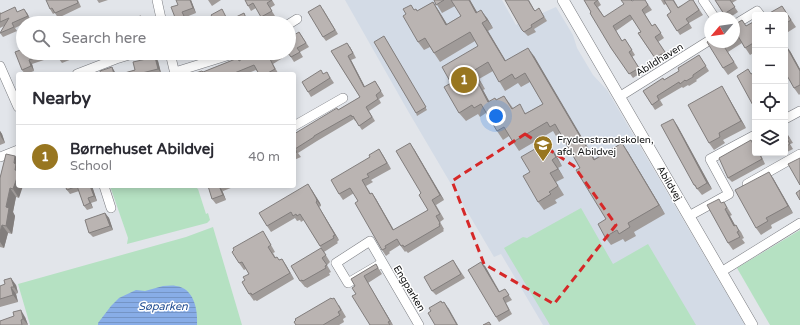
<!DOCTYPE html>
<html lang="en">
<head>
<meta charset="utf-8">
<style>
	body { margin:0; font-family:"Varela Round",sans-serif; background:#f2f2f3; color:#2b2b33 }
	.controls { position:absolute; right:12px; top:12px; display:grid; overflow:hidden; border-radius:4px; box-shadow:0 2px 10px #0003 }
	.controls button { width:36px; height:36px; display:grid; place-items:center; padding:0; border:0; border-bottom:1px solid #e1e1e2; background:#fff; color:#2b2b33; font:20px sans-serif }
	.compass { position:absolute; left:704px; top:12px; width:36px; height:36px; border-radius:50%; background:#fff; box-shadow:0 2px 10px #0003; rotate:241deg }
	.you { position:absolute; left:496px; top:116px; width:14px; height:14px; margin:-10px; border:3px solid #fff; border-radius:50%; background:#1a73e8; box-shadow:0 0 0 6px #1a73e833 }
	.badge { display:grid; place-items:center; width:26px; height:26px; border-radius:50%; background:#987620; color:#fff; font-size:13px; font-weight:700 }
	.pin { position:absolute; translate:-50% -50%; border:2px solid #fff; box-shadow:0 1px 4px #0006 }
	.list { margin:0; padding:0; list-style:none }
	h2 { display:flex; justify-content:space-between; align-items:center; height:52px; margin:0; padding:0 16px; font-size:17px }
	h2 small { font-size:13px; font-weight:400; color:#7c7c81 }
	.list li { display:grid; grid-template-columns:26px 1fr auto; gap:12px; align-items:center; box-sizing:border-box; height:64px; padding:0 16px; border-top:1px solid #e1e1e2 }
	.list b { display:block; font-size:15px; white-space:nowrap }
	.list p { margin:0; font-size:13px; white-space:nowrap; color:#7c7c81 }
	.list em { font-size:13px; font-style:normal; color:#7c7c81 }
	.icon { flex:none; width:22px; height:22px; fill:none; stroke:currentColor; stroke-width:2; stroke-linecap:round; stroke-linejoin:round }
	.map { position:relative; flex:none; width:800px; height:325px; overflow:hidden }
	.search { position:absolute; background:#fff; box-shadow:0 2px 10px #0003; left:16px; top:16px; width:280px; height:44px; display:flex; align-items:center; gap:10px; box-sizing:border-box; padding:0 14px; border-radius:22px; color:#7c7c81; font-size:15px }
	.panel { position:absolute; background:#fff; box-shadow:0 2px 10px #0003; left:16px; top:72px; width:280px; height:116px; border-radius:4px }
	.map>svg:first-child { display:block }
	.built { fill:#d3dbe6 }
	.green { fill:#b5e1c2 }
	.water { fill:url(#water-rules) }
	.lines { fill:none; stroke-linecap:round; stroke-linejoin:round }
	.minor-casing { stroke:#7a7c81; stroke-width:10 }
	.tertiary-casing { stroke:#7a7c81; stroke-width:12 }
	.minor { stroke:#fff; stroke-width:9 }
	.tertiary { stroke:#fff; stroke-width:11 }
	.wall { fill:#a09b99; fill-rule:evenodd }
	.shaded-wall { fill:#827e7d }
	.building { fill:#bab4b2; stroke:#827e7d; fill-rule:evenodd }
	.marked { fill:none; stroke:#d62828; stroke-width:3; stroke-dasharray:8 5; stroke-linejoin:round }
	.labels { text-anchor:middle; stroke-width:3; stroke-linejoin:round; paint-order:stroke }
	.street-label { font-size:10px; fill:#0f1011; stroke:#fff }
	.poi-label { font-size:10px; fill:#0f1011; stroke:#fff; text-anchor:start }
	.water-label { font-size:11px; font-style:italic; fill:#214d92; stroke:#fff }
</style>
</head>
<body>
<div class="map">
<svg width="800" height="325" viewBox="0 0 800 325">
	<defs>
		<pattern id="water-rules" width="6" height="5" patternUnits="userSpaceOnUse"><rect width="6" height="5" fill="#88ade7"/><path d="M0 2.5h6" fill="none" stroke="#7494c5"/></pattern>
	</defs>
	<rect width="100%" height="100%" fill="#e2e5ea"/>
	<polygon class="built" points="345,0 502,0 516,25 536,13 538,15 556,7 573,35 577,48 593,75 607,90 745,325 543,325 501,254 494,257 408,111"/>
	<g class="green">
		<polygon points="110,186 194,186 198,189 206,214 208,213 210,220 207,223 127,244 128,238 127,235"/>
		<polygon points="581,208 613,264 648,244 696,325 550,325 504,248 523,237 527,238"/>
		<polygon points="213,227 242,325 30,325 18,284 186,237"/>
		<polygon points="800,230 800,325 770,325 737,268"/>
	</g>
	<path class="water" d="M 163,286 C 167,286 172,285 176,286 C 194,288 198,310 197,325 L 98,325 L 98,323 L 111,306 L 119,298 L 136,290 L 145,291 Z"/>
	<g class="lines">
		<defs>
			<g id="minor">
				<polyline points="157,0 162,23"/>
				<polyline points="703,0 715,18"/>
				<polyline points="289,24 297,19"/>
				<polyline points="734,25 757,11 760,15"/>
				<polyline points="170,53 175,74"/>
				<polyline points="0,66 18,107"/>
				<polyline points="175,72 236,53"/>
				<polyline points="77,74 116,59 136,53"/>
				<polyline points="619,97 710,40"/>
				<polyline points="785,119 800,111"/>
				<polyline points="294,126 343,98"/>
				<polyline points="0,157 18,150"/>
				<polyline points="747,184 800,154"/>
				<polyline points="104,186 111,208"/>
				<polyline points="689,216 729,194 710,159 755,135"/>
				<polyline points="382,263 348,283 336,263 370,241 419,325"/>
				<polyline points="721,272 800,223"/>
			</g>
			<polyline id="tertiary" points="563,0 752,325"/>
		</defs>
		<use href="#minor" class="minor-casing"/>
		<use href="#tertiary" class="tertiary-casing"/>
		<use href="#minor" class="minor"/>
		<use href="#tertiary" class="tertiary"/>
	</g>
	<g class="wall">
		<polygon points="78,0 81,7 58,18 55,13 53,14 50,9"/>
		<polygon points="97,0 108,0 99,3"/>
		<polygon points="191,0 196,13 186,17 187,20 182,23 178,23 176,20"/>
		<polygon points="208,0 221,0 212,6"/>
		<polygon points="245,0 272,0 275,5 270,8 275,16 265,22 256,8 251,11"/>
		<path d="M 434,0 L 470,0 L 477,12 L 487,18 L 493,28 L 488,31 L 506,61 L 534,56 L 594,159 L 622,143 L 628,152 L 665,214 L 634,232 L 636,236 L 625,242 L 623,239 L 611,245 L 605,237 L 606,219 L 580,168 L 560,133 L 556,136 L 553,131 L 519,151 L 509,136 L 503,140 L 497,131 L 486,113 L 480,117 L 478,114 L 466,121 L 459,113 L 451,83 L 478,46 L 475,41 L 440,62 L 430,47 L 424,50 L 418,42 L 414,10 L 417,11 L 433,2 L 447,24 L 461,16 L 455,6 L 442,13 ZM 493,71 L 505,91 L 518,83 L 521,87 L 530,82 L 543,104 L 526,113 L 513,108 L 504,96 L 496,100 L 489,101 L 483,90 L 485,89 L 479,79 Z"/>
		<polygon points="529,0 535,11 542,13 547,21 534,29 536,32 528,36 522,30"/>
		<polygon points="584,0 598,0 601,5 598,7 604,17 632,1 645,0 652,10 645,14 652,26 655,24 664,38 658,42 668,57 658,63 638,33 641,32 633,19 616,31 622,41 625,39 635,55 632,57 642,72 633,78 611,48 591,12"/>
		<polygon points="661,0 674,0 678,7 693,0 703,15 689,23 692,28 680,35 667,15 671,12 666,4 664,5"/>
		<polygon points="715,0 737,0 732,3 738,12 729,18 726,18"/>
		<polygon points="782,6 796,27 785,34 785,15"/>
		<polygon points="323,9 338,34 326,41 323,37"/>
		<polygon points="0,12 1,13 18,12 27,13 31,21 26,23 23,23 23,24 15,28 17,31 3,37 0,33 4,26 0,28"/>
		<polygon points="742,20 746,26 755,21 755,52 750,55 742,43 728,52 738,68 728,75 723,68 710,42 734,42 734,25"/>
		<polygon points="299,32 309,47 300,52 303,57 294,62 289,54 273,64 278,73 277,74 259,74 256,70 246,74 192,74 202,71 203,72 238,58 239,60 252,53 289,53"/>
		<polygon points="386,39 427,110 417,116 416,113"/>
		<polygon points="350,47 356,58 351,60 365,87 375,81 384,96 379,99 381,103 369,111 375,121 362,130 356,121 355,121 354,119 317,141 298,153 301,157 294,160 294,134 338,110 360,97 331,51"/>
		<polygon points="790,51 800,69 800,94 799,95 794,88"/>
		<polygon points="23,53 47,53 42,55 44,60 32,64 34,71 26,74 25,74 22,70"/>
		<polygon points="56,53 70,53 72,59 62,63 59,59"/>
		<polygon points="699,55 709,71 696,80 697,81 689,86 688,85 683,88 682,87 660,100 663,105 655,110 643,91 664,80 679,71"/>
		<polygon points="155,57 158,61 161,73 159,74 121,74 135,70"/>
		<polygon points="323,74 330,77 334,83 311,97 308,92"/>
		<polygon points="722,86 746,128 723,140 725,143 714,150 709,143"/>
		<polygon points="677,125 712,189 702,195 694,185"/>
		<polygon points="785,130 793,143 790,144 793,149 785,153"/>
		<polygon points="0,131 2,134 5,143 0,145"/>
		<polygon points="753,144 760,153 765,164 732,182 728,178"/>
		<polygon points="379,149 391,169 371,180 373,182 366,186 371,194 372,193 376,199 394,230 428,210 421,193 414,149 444,200 436,205 444,219 440,222 444,229 443,230 444,231 408,253 406,251 405,252 400,245 389,252 390,253 386,256 382,250 358,201 354,193 343,200 339,194 370,157"/>
		<polygon points="553,150 562,166 558,168 564,178 556,182 564,195 555,200 557,203 544,210 538,202 530,172"/>
		<polygon points="6,154 19,198 16,197 13,212 15,216 12,234 8,233 4,248 0,247 0,178"/>
		<polygon points="773,178 793,213 771,225 772,228 761,235 756,228"/>
		<polygon points="65,186 92,186 97,201 91,203 93,208 87,210 84,206 79,191 70,194 67,190"/>
		<polygon points="208,186 236,186 223,191 222,190 226,200 216,204 212,199"/>
		<polygon points="312,190 320,203 321,206 319,207 339,240 337,242 338,243 324,252 330,262 327,265 331,272 329,273 330,275 307,288 306,287 305,287 300,281 321,248 304,220 301,222 300,220 297,221 295,218 271,232 267,226"/>
		<polygon points="724,202 732,215 730,216 735,225 741,232 744,238 742,239 745,243 733,250 728,243"/>
		<polygon points="105,213 109,218 113,230 93,237 89,233"/>
		<polygon points="263,231 275,252 273,253 276,258 279,260 282,259 294,279 257,301 255,300 254,301 249,294 245,280 249,274 246,269 244,270 239,263"/>
		<polygon points="453,260 465,278 436,295 432,291"/>
		<polygon points="376,264 382,274 368,283 393,325 370,325 356,294 355,286 351,279"/>
		<polygon points="485,266 500,292 508,294 512,300 506,303 512,314 499,322 496,317"/>
		<polygon points="16,285 18,293 16,294 18,302 0,307 0,286"/>
		<polygon points="339,305 346,317 343,319 344,322 339,325 296,325"/>
		<polygon points="25,317 28,325 0,325"/>
	</g>
	<g class="shaded-wall">
		<polygon points="190,0 191,0 196,13 193,8"/>
		<polygon points="469,0 470,0 482,21 476,13"/>
		<polygon points="433,2 439,11 452,33 446,25"/>
		<polygon points="24,9 27,13 31,21 28,16"/>
		<polygon points="481,10 487,18 493,28 487,20"/>
		<polygon points="141,16 144,20 145,23 143,23"/>
		<polygon points="482,23 488,31 511,70 505,61"/>
		<polygon points="347,43 350,47 356,58"/>
		<polygon points="785,44 790,51 800,69 800,71"/>
		<polygon points="528,48 534,56 600,168 594,160"/>
		<polygon points="348,56 351,60 367,91 364,87"/>
		<polygon points="155,57 158,61 161,73 158,69"/>
		<polygon points="29,60 32,64 34,71 31,66"/>
		<polygon points="112,67 115,72 116,74 114,74"/>
		<polygon points="473,71 479,79 485,89"/>
		<polygon points="477,81 483,90 494,110 488,102"/>
		<polygon points="722,86 746,128 741,121"/>
		<polygon points="673,119 677,125 712,189 707,183"/>
		<polygon points="0,131 2,134 5,143 1,137 0,134"/>
		<polygon points="547,142 553,150 562,166 556,157"/>
		<polygon points="410,143 414,149 444,200 440,195"/>
		<polygon points="622,143 628,152 665,214 659,205"/>
		<polygon points="379,149 383,155 391,169 387,163"/>
		<polygon points="15,156 18,159 18,175 15,170 14,163"/>
		<polygon points="552,160 558,168 564,178"/>
		<polygon points="769,172 773,178 793,213 788,206"/>
		<polygon points="18,175 18,186 23,186 19,198 13,189"/>
		<polygon points="308,184 320,203 321,206 317,201"/>
		<polygon points="90,186 92,186 97,201 94,196"/>
		<polygon points="219,186 222,190 226,200 223,195"/>
		<polygon points="10,188 16,197 13,212 15,216 12,234 6,226 6,207"/>
		<polygon points="372,193 376,199 397,236 393,230"/>
		<polygon points="88,198 91,203 93,208 90,203"/>
		<polygon points="316,202 319,207 339,240 335,235"/>
		<polygon points="725,209 730,216 739,233 734,226"/>
		<polygon points="105,213 109,218 113,230 110,226"/>
		<polygon points="2,225 8,233 4,248 0,242 0,232"/>
		<polygon points="282,259 286,265 294,279 290,273"/>
		<polygon points="481,262 485,266 502,297"/>
		<polygon points="364,276 368,283 393,325 390,321"/>
		<polygon points="11,278 16,285 18,293 14,287"/>
		<polygon points="11,287 16,294 18,302 13,295"/>
		<polygon points="444,302 449,309 458,325 457,325"/>
		<polygon points="21,310 25,317 28,325 23,319"/>
	</g>
	<g class="building">
		<polygon points="46,0 77,0 78,3 55,13 52,8 50,9"/>
		<polygon points="176,0 190,0 193,8 182,12 184,16 176,20 171,7 178,5"/>
		<polygon points="245,0 272,0 267,3 272,11 261,17 253,3 248,6"/>
		<polygon points="434,0 444,0 436,5"/>
		<path d="M 451,0 L 469,0 L 476,13 L 481,10 L 487,20 L 482,23 L 505,61 L 528,48 L 594,160 L 622,143 L 659,205 L 628,223 L 630,227 L 619,234 L 617,230 L 605,237 L 598,224 L 606,219 L 576,170 L 580,168 L 555,124 L 550,127 L 547,122 L 513,142 L 504,127 L 497,131 L 481,104 L 474,108 L 472,105 L 459,113 L 444,87 L 451,83 L 442,67 L 478,46 L 470,32 L 434,53 L 425,38 L 418,42 L 403,16 L 406,14 L 403,9 L 411,5 L 414,10 L 416,9 L 417,11 L 433,2 L 446,25 L 461,16 ZM 488,62 L 499,82 L 512,74 L 515,79 L 525,73 L 543,104 L 525,114 L 520,104 L 512,109 L 504,96 L 496,100 L 495,98 L 488,102 L 477,81 L 479,80 L 473,71 Z"/>
		<polygon points="505,0 528,0 534,10 535,11 539,8 544,17 531,25 532,27 524,32 522,30"/>
		<polygon points="584,0 598,0 594,3 604,17 624,4 621,0 631,0 632,1 634,0 645,0 648,5 642,10 652,26 655,24 661,33 655,37 665,52 655,58 638,33 641,32 630,15 613,26 622,41 625,39 632,50 629,52 639,68 629,74 611,48 590,13 591,12"/>
		<polygon points="664,0 673,0 678,8 690,0 693,0 699,10 686,19 689,23 677,31 667,15 671,12"/>
		<polygon points="715,0 730,0 735,7 724,14"/>
		<polygon points="320,5 335,30 323,37 308,12"/>
		<polygon points="782,6 791,20 785,24 785,15 766,15"/>
		<polygon points="15,7 17,12 24,9 28,16 12,23 14,27 0,33 9,18 0,22 0,14"/>
		<polygon points="222,9 228,21 244,13 248,23 216,23 211,15"/>
		<polygon points="141,16 143,23 116,23 115,22"/>
		<polygon points="742,20 746,26 755,21 755,42 745,48 738,36 734,39 734,25"/>
		<polygon points="299,32 306,43 297,48 300,52 291,57 288,53 289,53 289,38"/>
		<polygon points="384,36 426,107 416,113 374,42"/>
		<polygon points="710,40 710,42 729,42 723,45 734,62 723,68 707,42"/>
		<polygon points="347,43 353,53 348,56 364,87 375,81 381,91 376,95 378,99 366,107 372,117 359,126 353,116 352,117 351,115 314,136 314,137 295,149 297,152 294,154 294,134 337,108 338,110 360,97 331,51"/>
		<polygon points="785,44 800,71 800,85 794,88 785,72"/>
		<polygon points="23,49 23,53 40,53 40,55 29,60 31,66 22,70 15,52"/>
		<polygon points="56,53 69,53 69,55 59,59"/>
		<polygon points="252,53 281,53 270,59 275,69 266,74 259,74 254,65 232,74 192,74 202,71 203,72 238,58 239,61"/>
		<polygon points="699,55 706,66 693,75 693,77 686,81 685,80 680,84 679,82 657,96 659,100 652,105 643,91 663,78 664,80 679,71 678,68"/>
		<polygon points="155,57 158,69 138,74 121,74 135,70 133,62"/>
		<polygon points="112,67 114,74 101,74 100,71"/>
		<polygon points="748,69 751,74 753,73 755,76 755,109 737,76"/>
		<polygon points="321,70 323,74 327,72 330,78 308,92 302,82"/>
		<polygon points="722,86 741,121 719,133 720,137 709,143 688,105"/>
		<polygon points="673,119 707,183 697,189 695,185 694,185 661,125"/>
		<polygon points="785,131 789,138 787,139 790,144 785,147"/>
		<polygon points="751,140 753,144 754,143 755,146 755,153 759,153 762,159 728,178 719,158"/>
		<polygon points="547,142 556,157 552,160 558,169 550,173 558,186 549,192 551,194 538,202 523,176 530,172 521,157"/>
		<polygon points="410,143 440,195 432,200 440,214 436,216 440,223 439,224 440,226 404,247 403,245 401,246 397,239 385,246 386,248 382,250 355,203 358,201 350,188 339,194 331,180 370,157 369,155 379,149 387,163 367,174 369,177 362,180 370,194 372,193 393,230 428,210 419,195 421,193 396,151"/>
		<polygon points="6,154 15,156 14,163 16,164 15,170 18,171 18,175 13,189 10,188 6,207 9,208 6,226 2,225 0,232 0,178"/>
		<polygon points="800,158 800,185 788,164"/>
		<polygon points="769,172 788,206 766,218 768,221 756,228 735,190"/>
		<polygon points="308,184 316,198 317,201 316,202 335,235 333,236 334,238 320,246 300,214 297,216 296,214 293,216 291,212 267,226 259,213"/>
		<polygon points="65,186 90,186 94,196 88,198 90,203 84,206 77,186 67,190"/>
		<polygon points="208,186 219,186 223,195 212,199"/>
		<polygon points="800,190 800,200 796,193"/>
		<polygon points="719,199 721,203 724,202 727,208 725,209 734,226 736,225 739,231 737,232 740,237 728,243 707,205"/>
		<polygon points="105,213 110,226 89,233 85,220"/>
		<polygon points="263,231 271,245 268,247 275,258 277,257 279,260 282,259 290,273 252,295 251,293 249,294 242,282 245,280 243,277 249,274 242,262 239,263 232,252 234,250 233,248"/>
		<polygon points="321,248 326,255 322,258 327,265 325,266 326,268 303,281 302,280 300,281 291,266"/>
		<polygon points="453,260 461,274 432,291 424,277"/>
		<polygon points="481,262 499,292 505,289 509,295 503,298 509,310 496,317 468,270"/>
		<polygon points="376,264 378,268 364,276 390,321 388,322 390,325 370,325 352,296 356,294 352,288 355,286 351,279"/>
		<polygon points="11,278 14,287 11,287 13,295 0,299 0,286 5,284 4,280"/>
		<polygon points="331,298 332,299 334,298 341,310 338,312 340,315 323,325 296,325 294,322 296,320 295,319"/>
		<polygon points="441,301 442,303 444,302 457,325 435,325 428,313 431,311 429,308"/>
		<polygon points="21,310 23,319 21,320 22,325 0,325 0,321 14,316 13,312"/>
		<polygon points="489,322 491,325 483,325"/>
	</g>
	<path class="marked" d="M 525,134 L 574,166 L 616,225 L 554,304 L 484,264 L 452,181 Z"/>
	<defs>
		<symbol id="school-pin" viewBox="-11 -11 22 30"><path d="M0 17L-7.5 6A9.5 9.5 0 1 1 7.5 6Z" fill="#987620" stroke="#fff"/><path d="M0-5L7-2L0 1L-7-2ZM-4 1L0 2.5L4 1V4Q0 6-4 4Z" fill="#fff"/></symbol>
	</defs>
	<g fill-rule="evenodd">
		<use href="#school-pin" x="532" y="134" width="22" height="30"/>
	</g>
	<g class="labels">
		<g class="street-label">
			<text transform="translate(659 59) rotate(-32)" y="4">Abildhaven</text>
			<text transform="translate(670 183) rotate(59)" y="4">Abildvej</text>
			<text transform="translate(410 288) rotate(59)" y="4">Engparken</text>
		</g>
		<g class="poi-label">
			<text x="557" y="143">Frydenstrandskolen,<tspan x="557" dy="12">afd. Abildvej</tspan></text>
		</g>
		<g class="water-label">
			<text x="163" y="310">Søparken</text>
		</g>
	</g>
</svg>
<div class="controls">
<button>+</button>
<button>−</button>
<button><svg class="icon" aria-label="locate" viewBox="0 0 24 24"><circle cx="12" cy="12" r="6"/><path d="M12 2v4M12 18v4M2 12h4M18 12h4"/></svg></button>
<button><svg class="icon" aria-label="layers" viewBox="0 0 24 24"><path d="M12 4l9 5-9 5-9-5zM3 14l9 5 9-5"/></svg></button>
</div>
<svg class="compass" viewBox="-18 -18 36 36"><path d="M0-13l5 13h-10z" fill="#e53935"/><path d="M0 13l5-13h-10z" fill="#7c7c81"/></svg>
<div class="you"></div>
<div class="pin badge" style="left:464px;top:80px">1</div>
<div class="search"><svg class="icon" aria-label="search" viewBox="0 0 24 24"><circle cx="10" cy="10" r="6"/><path d="M15 15l6 6"/></svg>Search here</div>
<section class="panel">
<h2>Nearby<small></small></h2>
<ul class="list">
<li><span class="badge">1</span><div><b>Børnehuset Abildvej</b><p>School</p></div><em>40 m</em></li>
</ul>
</section>
</div>
</body>
</html>
